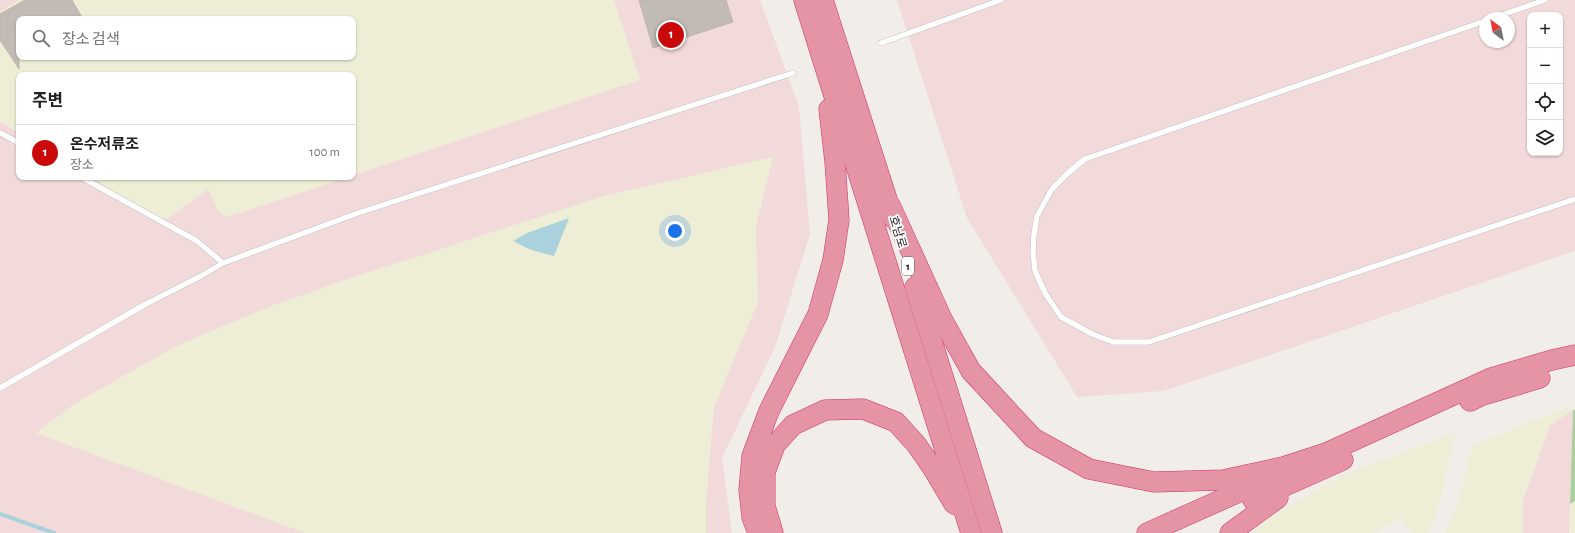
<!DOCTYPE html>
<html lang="ko">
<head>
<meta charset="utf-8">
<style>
	body { margin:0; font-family:"Alegreya Sans","Noto Sans KR",sans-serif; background:#f2f2f2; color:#202124 }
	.controls { position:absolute; right:12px; top:12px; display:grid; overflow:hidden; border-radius:8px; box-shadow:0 1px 3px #0004 }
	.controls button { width:36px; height:36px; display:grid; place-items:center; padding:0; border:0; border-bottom:1px solid #e0e0e0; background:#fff; color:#202124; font:20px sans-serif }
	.compass { position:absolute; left:1479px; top:12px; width:36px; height:36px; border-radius:50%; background:#fff; box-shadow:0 1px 3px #0004; rotate:328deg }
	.you { position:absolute; left:675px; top:231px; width:14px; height:14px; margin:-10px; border:3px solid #fff; border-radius:50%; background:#1a73e8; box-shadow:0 0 0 6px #1a73e833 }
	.badge { display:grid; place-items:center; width:26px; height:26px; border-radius:50%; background:#ca090a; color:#fff; font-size:13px; font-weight:700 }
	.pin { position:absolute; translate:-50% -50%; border:2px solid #fff; box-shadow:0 1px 4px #0006 }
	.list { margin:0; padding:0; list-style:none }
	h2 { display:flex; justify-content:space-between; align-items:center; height:52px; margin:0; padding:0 16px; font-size:17px }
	h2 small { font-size:13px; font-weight:400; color:#757577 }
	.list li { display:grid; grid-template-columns:26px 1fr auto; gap:12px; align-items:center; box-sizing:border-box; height:56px; padding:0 16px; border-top:1px solid #e0e0e0 }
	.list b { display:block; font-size:15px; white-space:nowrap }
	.list p { margin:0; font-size:13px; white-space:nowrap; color:#757577 }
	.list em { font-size:13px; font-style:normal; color:#757577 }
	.icon { flex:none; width:22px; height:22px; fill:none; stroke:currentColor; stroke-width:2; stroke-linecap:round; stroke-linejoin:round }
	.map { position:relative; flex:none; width:1575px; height:533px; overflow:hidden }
	.search { position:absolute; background:#fff; box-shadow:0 1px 3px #0004; left:16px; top:16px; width:340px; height:44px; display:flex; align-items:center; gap:10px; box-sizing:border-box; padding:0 14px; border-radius:8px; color:#757577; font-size:15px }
	.panel { position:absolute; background:#fff; box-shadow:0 1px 3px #0004; left:16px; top:72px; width:340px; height:108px; border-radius:8px }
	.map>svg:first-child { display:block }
	.commercial { fill:#f1dad9; fill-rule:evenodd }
	.farmland { fill:#edeed5; fill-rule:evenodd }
	.forest { fill:#adce9f }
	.water { fill:#abd2dc }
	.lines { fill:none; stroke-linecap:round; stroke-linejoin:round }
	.stream { stroke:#abd2dc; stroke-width:4 }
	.building { fill:#c2bab5; stroke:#c2b5ab }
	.lane-casing { stroke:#a5a5a5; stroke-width:6 }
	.highway-casing { stroke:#d4306a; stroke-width:21 }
	.lane { stroke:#fff; stroke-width:5.5 }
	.highway { stroke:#e494a4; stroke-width:20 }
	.labels { text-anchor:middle; stroke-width:3.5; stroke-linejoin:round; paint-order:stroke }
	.shield { fill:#fff; stroke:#646464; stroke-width:1 }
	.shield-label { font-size:11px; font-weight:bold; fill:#212121 }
	.street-label { font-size:12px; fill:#212121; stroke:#fff }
</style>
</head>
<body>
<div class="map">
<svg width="1575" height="533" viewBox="0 0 1575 533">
	<rect width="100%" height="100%" fill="#f1eee9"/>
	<g class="commercial">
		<path d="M 0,0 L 760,0 L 799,107 L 810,234 L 775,347 L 722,458 L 732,533 L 0,533 ZM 19,19 L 353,19 L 353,57 L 19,57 ZM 19,75 L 353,75 L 353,177 L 19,177 Z"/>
		<path d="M 897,0 L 1575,0 L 1575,251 L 1164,391 L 1077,397 L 967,218 ZM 1530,15 L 1560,15 L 1560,153 L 1530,153 ZM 1485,18 L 1509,18 L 1509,42 L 1485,42 Z"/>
		<polygon points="1573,410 1569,533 1523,533 1523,500 1550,425"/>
	</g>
	<g class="farmland">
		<path d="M 20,0 L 614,0 L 640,80 L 353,175 L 353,75 L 19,75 L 19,133 L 0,121 L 0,12 ZM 19,19 L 353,19 L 353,57 L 19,57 Z"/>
		<polygon points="773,157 756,226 758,302 714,407 706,503 706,533 305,533 36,433 74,404 174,347 271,306 351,278 604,196"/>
		<polygon points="90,177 348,177 227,217 218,211 208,189 163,222"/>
		<polygon points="1567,407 1573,410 1550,425 1523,500 1523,533 1445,533 1458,504 1472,446"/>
		<polygon points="1455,433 1442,494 1429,533 1411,533 1404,522 1398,519 1373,533 1252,533 1267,520 1341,476"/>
		<polygon points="1575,501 1575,533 1569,533 1570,504"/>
	</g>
	<polygon class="forest" points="1573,410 1575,410 1575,501 1570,504"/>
	<polygon class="water" points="569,218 554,256 531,250 513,241 527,233"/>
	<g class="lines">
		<polyline class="stream" points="0,514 54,533"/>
	</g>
	<g class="building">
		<polygon points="25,0 72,0 83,19 19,19 19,69 0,40 0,14"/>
		<polygon points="639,0 726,0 733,22 653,48"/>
	</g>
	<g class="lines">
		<defs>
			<g id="lane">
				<polyline points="1493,18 1545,0"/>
				<polyline points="1485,21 1085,159 1069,172 1052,189 1037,216 1034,234 1033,251 1035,271 1045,293 1061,317 1092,334 1113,342 1149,342 1575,199"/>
				<polyline points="881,43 1001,0"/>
				<polyline points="0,133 19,143"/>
				<polyline points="81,177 197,241 223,263"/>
				<polyline points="0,388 144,305 201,276 223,263 358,213 793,73"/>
			</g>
			<g id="highway">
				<polyline points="804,0 971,533"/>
				<polyline points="823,0 893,218"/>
				<polyline points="890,205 942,319 971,371 1033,438 1089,469 1154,482 1223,480 1283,467 1326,453"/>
				<polyline points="915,287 992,533"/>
				<polyline points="1470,401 1480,396 1540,378"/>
				<polyline points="1315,458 1491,378 1552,360 1575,355"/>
				<polyline points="1253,500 1343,460"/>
				<polyline points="758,533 752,517 749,490 752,456 769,411 818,314 833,260 839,220 835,162 829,109"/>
				<polyline points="773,533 765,506 765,472 775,445 793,425 825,410 863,409 896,422 916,444 932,467 954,504"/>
				<polyline points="1147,533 1268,479"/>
				<polyline points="1230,533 1278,498"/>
			</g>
		</defs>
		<use href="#lane" class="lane-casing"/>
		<use href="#highway" class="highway-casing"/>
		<use href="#lane" class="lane"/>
		<use href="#highway" class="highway"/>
	</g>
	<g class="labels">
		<rect class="shield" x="902" y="257" width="12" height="18" rx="3"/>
		<g class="shield-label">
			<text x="908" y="270">1</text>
		</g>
		<g class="street-label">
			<text transform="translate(898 232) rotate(73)" y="4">호남로</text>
		</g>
	</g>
</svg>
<div class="controls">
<button>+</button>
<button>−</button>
<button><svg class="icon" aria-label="locate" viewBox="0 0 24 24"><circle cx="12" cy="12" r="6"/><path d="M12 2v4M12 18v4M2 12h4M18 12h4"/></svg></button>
<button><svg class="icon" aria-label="layers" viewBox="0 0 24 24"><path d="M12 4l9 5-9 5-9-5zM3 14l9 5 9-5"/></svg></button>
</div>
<svg class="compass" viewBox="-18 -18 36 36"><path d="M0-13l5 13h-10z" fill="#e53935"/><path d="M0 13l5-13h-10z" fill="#757577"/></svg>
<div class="you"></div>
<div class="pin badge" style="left:671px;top:35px">1</div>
<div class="search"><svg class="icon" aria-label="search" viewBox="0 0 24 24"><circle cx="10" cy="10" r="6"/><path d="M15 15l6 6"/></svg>장소 검색</div>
<section class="panel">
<h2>주변<small></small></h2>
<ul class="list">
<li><span class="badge">1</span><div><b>온수저류조</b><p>장소</p></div><em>100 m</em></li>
</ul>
</section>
</div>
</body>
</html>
